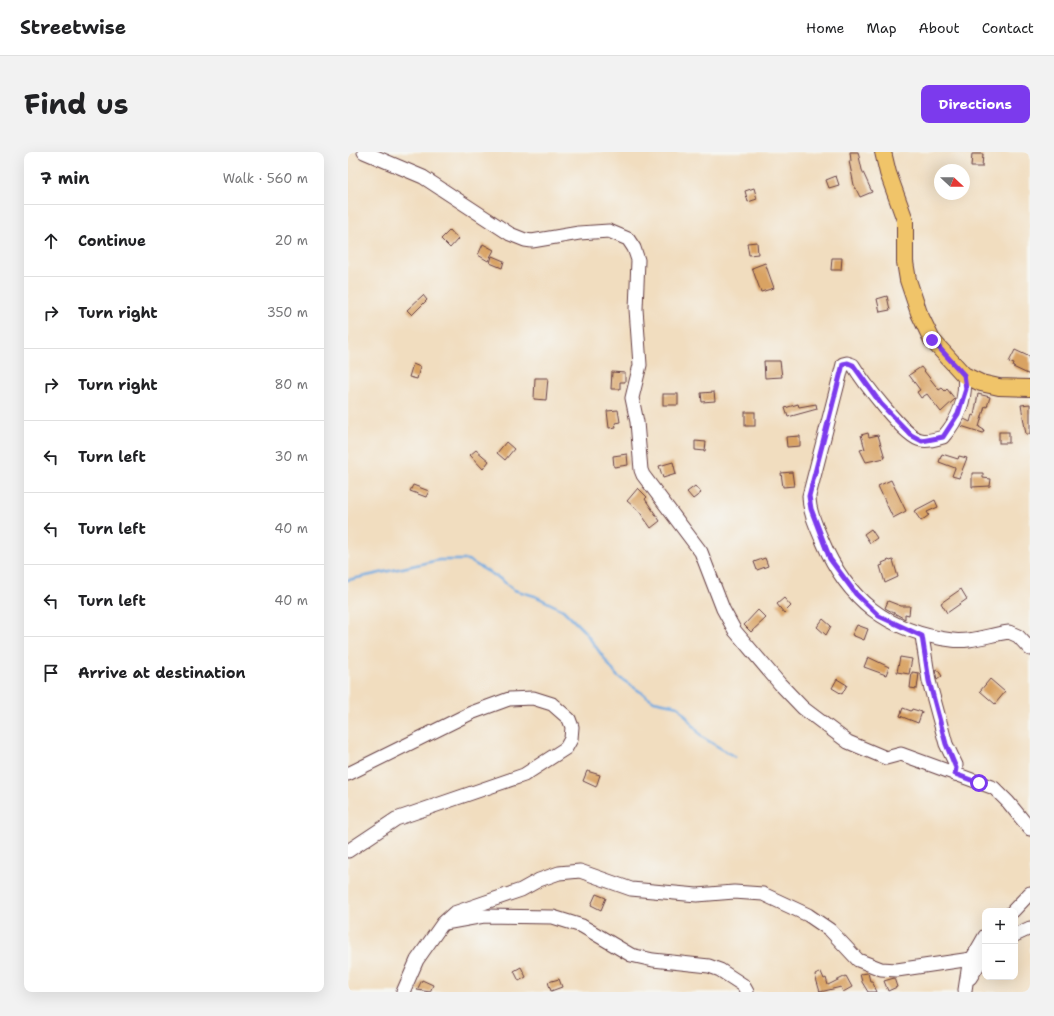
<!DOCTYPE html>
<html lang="en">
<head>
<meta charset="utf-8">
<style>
	body { margin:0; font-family:"Shantell Sans",sans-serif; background:#f2f2f2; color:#202124 }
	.controls { position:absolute; right:12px; bottom:12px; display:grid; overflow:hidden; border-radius:8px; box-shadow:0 4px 16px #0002 }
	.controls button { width:36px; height:36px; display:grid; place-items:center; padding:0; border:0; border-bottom:1px solid #e0e0e0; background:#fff; color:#202124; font:20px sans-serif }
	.compass { position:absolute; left:586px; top:12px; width:36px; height:36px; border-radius:50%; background:#fff; box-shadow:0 4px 16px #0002; rotate:112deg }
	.stop { position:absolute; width:12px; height:12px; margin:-9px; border:3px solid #7c3aed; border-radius:50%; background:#fff }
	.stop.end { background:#7c3aed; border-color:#fff; box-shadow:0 1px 4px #0008 }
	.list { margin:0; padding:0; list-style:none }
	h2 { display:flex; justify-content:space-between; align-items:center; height:52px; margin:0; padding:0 16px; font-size:17px }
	h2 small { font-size:13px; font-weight:400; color:#757577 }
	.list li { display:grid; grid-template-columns:26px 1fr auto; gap:12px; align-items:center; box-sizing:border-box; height:72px; padding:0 16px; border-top:1px solid #e0e0e0 }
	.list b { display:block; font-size:15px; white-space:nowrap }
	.list em { font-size:13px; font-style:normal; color:#757577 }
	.icon { flex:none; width:22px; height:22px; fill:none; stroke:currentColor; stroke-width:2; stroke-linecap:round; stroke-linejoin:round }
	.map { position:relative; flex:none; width:682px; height:840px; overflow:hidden; border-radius:8px }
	header { display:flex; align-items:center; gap:24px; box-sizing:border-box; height:56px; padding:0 20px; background:#fff; border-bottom:1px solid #e0e0e0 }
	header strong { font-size:19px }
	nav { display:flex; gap:22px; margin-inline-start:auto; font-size:14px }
	.intro { display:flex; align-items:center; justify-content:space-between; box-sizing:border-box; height:96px; padding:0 24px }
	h1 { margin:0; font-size:28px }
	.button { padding:10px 18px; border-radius:8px; background:#7c3aed; color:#fff; font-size:14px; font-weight:700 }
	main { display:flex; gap:24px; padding:0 24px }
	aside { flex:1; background:#fff; border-radius:8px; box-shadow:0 4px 16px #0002 }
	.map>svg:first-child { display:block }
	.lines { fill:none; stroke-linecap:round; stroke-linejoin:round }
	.stream { stroke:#72aae1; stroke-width:2.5 }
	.building { fill:#d9a364 }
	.minor-casing { stroke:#633c41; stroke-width:15 }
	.major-casing { stroke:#633c41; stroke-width:18 }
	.minor { stroke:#fff; stroke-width:13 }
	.major { stroke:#f0c469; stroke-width:16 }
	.route { stroke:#7c3aed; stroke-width:5 }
</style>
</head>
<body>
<header>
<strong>Streetwise</strong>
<nav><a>Home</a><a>Map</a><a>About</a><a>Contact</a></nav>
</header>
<div class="intro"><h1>Find us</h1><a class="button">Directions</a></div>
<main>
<aside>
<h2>7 min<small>Walk · 560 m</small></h2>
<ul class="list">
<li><svg class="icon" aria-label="ahead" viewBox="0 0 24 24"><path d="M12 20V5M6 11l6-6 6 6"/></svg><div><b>Continue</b></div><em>20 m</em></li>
<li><svg class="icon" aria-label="right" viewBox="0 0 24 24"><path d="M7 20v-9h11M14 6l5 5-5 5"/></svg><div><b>Turn right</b></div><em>350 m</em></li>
<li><svg class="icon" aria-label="right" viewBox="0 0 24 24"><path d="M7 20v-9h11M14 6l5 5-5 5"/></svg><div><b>Turn right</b></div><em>80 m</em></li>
<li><svg class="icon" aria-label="left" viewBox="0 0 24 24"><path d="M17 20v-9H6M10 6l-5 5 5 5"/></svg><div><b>Turn left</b></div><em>30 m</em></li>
<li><svg class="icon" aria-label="left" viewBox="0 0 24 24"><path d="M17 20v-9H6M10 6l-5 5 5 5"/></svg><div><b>Turn left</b></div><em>40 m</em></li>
<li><svg class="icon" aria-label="left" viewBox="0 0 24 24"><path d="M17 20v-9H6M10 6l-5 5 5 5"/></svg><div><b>Turn left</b></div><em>40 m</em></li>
<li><svg class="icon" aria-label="arrive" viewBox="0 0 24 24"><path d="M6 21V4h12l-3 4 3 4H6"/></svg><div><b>Arrive at destination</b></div></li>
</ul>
</aside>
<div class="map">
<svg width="682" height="840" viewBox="0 0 682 840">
	<rect width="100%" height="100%" fill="#f6f6f2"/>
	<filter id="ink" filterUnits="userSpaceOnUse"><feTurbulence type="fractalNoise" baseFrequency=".025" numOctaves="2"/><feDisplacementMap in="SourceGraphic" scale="8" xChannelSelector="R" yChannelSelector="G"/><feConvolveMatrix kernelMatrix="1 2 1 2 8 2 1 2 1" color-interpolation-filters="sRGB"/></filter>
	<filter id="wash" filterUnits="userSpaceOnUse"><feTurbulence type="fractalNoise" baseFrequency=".012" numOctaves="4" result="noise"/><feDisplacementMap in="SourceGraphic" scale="16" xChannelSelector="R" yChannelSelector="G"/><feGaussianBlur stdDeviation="0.9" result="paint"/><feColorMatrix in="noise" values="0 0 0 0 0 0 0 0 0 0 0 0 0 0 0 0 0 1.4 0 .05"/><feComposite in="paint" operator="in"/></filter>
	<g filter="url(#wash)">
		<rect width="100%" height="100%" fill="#f1ddbf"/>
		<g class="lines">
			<polyline class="stream" points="0,428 91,408 120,408 151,426 166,438 187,444 215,458 237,480 269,524 306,549 330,554 354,585 387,605"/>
		</g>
		<g id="blocks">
			<g class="building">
				<polygon points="502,0 510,0 514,18 524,40 512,45 506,33 501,9 503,9"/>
				<polygon points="624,2 635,2 634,15 623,15"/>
				<polygon points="488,24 491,33 481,36 478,28"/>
				<polygon points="406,36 409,47 400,50 397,39"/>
				<polygon points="102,78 110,87 102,96 93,87"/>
				<polygon points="409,90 410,102 401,103 399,91"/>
				<polygon points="135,92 146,98 140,109 130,103"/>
				<polygon points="144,104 156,109 154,116 142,111"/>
				<polygon points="484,106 494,106 493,118 483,118"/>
				<polygon points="417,111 426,136 413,140 404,116"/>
				<polygon points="75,143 79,148 64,163 59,158"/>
				<polygon points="539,144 542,158 532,160 529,147"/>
				<polygon points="667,198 682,205 682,223 665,215 666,212 661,210"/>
				<polygon points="416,209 432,209 434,225 417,226"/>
				<polygon points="65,212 72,215 69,227 61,225"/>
				<polygon points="573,215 591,238 594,236 597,239 599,237 607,247 593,260 579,242 573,246 569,240 572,238 561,223"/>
				<polygon points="264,220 277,221 277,230 272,230 272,237 263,237"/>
				<polygon points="187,226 200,226 198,248 186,247"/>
				<polygon points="366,240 367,249 354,250 353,241"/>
				<rect x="315" y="242" width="15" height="11"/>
				<polygon points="630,242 642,245 639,255 637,254 631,275 636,278 635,281 613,274 616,267 622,270 624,263 626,264"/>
				<polygon points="450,252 451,255 468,252 469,257 440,265 437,256"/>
				<polygon points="682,252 682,282 678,282 673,253"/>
				<polygon points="270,258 272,270 267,271 268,275 261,276 259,259"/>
				<rect x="397" y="260" width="10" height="14"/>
				<rect x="651" y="280" width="10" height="11"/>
				<polygon points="520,281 521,285 530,283 537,306 518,310 512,298 517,297 513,283"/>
				<polygon points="452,284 452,294 439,295 438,285"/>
				<polygon points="347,289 358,290 357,299 347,298"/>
				<polygon points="158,290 166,297 157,308 149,301"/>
				<polygon points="128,298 141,309 135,317 122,303"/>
				<polygon points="279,302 280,313 266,315 265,304"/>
				<polygon points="594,302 610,307 611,304 619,306 611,326 604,324 607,316 591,310"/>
				<polygon points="325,310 328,322 315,326 311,314"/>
				<polygon points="444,320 446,334 435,335 433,321"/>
				<polygon points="624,321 635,321 635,326 643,327 642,334 624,335"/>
				<polygon points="543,328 558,359 545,366 530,334"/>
				<polygon points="65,333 81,339 78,345 62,339"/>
				<polygon points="347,334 353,341 345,347 339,340"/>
				<polygon points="290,336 299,345 297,347 312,369 303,376 291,359 279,349"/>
				<polygon points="587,348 590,355 579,360 581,363 573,369 566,359"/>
				<polygon points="523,377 529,386 522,391 516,382"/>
				<polygon points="417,406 420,414 409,418 406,410"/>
				<polygon points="541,408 542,409 545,408 550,425 537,431 532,414 535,413 534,411"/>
				<polygon points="613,437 619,447 599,461 593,451"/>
				<polygon points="436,446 443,454 436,461 429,452"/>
				<polygon points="540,449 553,454 562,454 561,463 557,462 557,467 537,456"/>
				<polygon points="410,458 418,466 403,480 396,473"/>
				<polygon points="475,467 483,474 478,483 469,475"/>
				<polygon points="509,473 520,477 516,488 504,483"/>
				<polygon points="520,505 541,515 538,523 516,515"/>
				<polygon points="552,505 564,507 561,522 549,520"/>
				<polygon points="589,517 594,524 589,528 587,518"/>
				<polygon points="564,520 571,521 569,537 562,536"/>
				<polygon points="489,527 499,533 494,542 484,536"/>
				<polygon points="642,527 657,540 647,552 632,539"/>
				<polygon points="555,556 563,559 564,557 574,560 570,571 552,564"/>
				<polygon points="239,619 252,623 248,635 235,629"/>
				<polygon points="248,742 258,746 253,758 243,753"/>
				<polygon points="173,815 178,825 171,829 166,819"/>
				<polygon points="473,820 476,827 478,826 480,833 498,824 504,835 495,840 493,835 472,840 467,823"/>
				<polygon points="520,821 522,829 524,829 529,840 520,840 514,830 512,822"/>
				<polygon points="546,826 549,835 540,839 536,829"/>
				<polygon points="211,827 214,835 203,839 200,830"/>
				<polygon points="74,828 85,833 82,840 69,838"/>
			</g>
		</g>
	</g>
	<g filter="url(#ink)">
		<use href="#blocks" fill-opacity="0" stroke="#633c41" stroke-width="1"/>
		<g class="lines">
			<defs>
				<g id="minor">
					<polyline points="16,0 75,25 162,82 177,88 184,89 231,81 261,79 280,87 286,96 290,108 288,157 292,213 284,246 289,270 293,318 295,323 353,400 375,457 387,479 432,532 455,556 500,590 538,606 553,602 646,636 660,650 682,677"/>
					<path d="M 616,223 C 619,246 610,268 595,285 C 588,287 580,290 573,288 C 557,286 514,228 505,213 L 499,211 L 495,212 L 461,344 C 461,359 468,374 474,388 C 499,448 540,480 604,488 C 621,491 644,482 661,480 L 670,484 L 682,497"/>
					<polyline points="574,484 581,529 598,592 608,613 607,622"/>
					<polyline points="0,622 123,561 161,547 185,546 204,552 221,567 224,575 223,587 218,596 176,623 48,667 0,699"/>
					<polyline points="665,759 682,741"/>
					<polyline points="97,771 136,764 205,765 234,774 283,803 305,808 361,814 372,818 395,833 399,840"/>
					<polyline points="667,783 682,776"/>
					<polyline points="622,826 637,802"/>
					<polyline points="617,838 621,812 637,784"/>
					<polyline points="55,840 69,808 95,771 106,761 173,738 191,728 211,721 232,719 283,737 349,743 386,740 415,742 460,763 482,778 510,808 533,817 549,818 623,807"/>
				</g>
				<polyline id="major" points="535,0 540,21 557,68 557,110 560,128 571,161 584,188 616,223 633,231 651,235 682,236"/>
			</defs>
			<use href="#minor" class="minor-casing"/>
			<use href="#major" class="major-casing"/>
			<use href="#minor" class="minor"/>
			<use href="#major" class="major"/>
		</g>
	</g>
	<g class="lines" filter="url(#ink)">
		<polyline class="route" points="584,188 616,223 618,237 610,262 595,285 574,289 563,283 533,252 505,213 500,211 495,212 461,344 463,357 482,407 508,442 531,464 574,484 581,529 598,592 608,616 607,622 631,631"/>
	</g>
</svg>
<div class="controls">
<button>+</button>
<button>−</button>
</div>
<svg class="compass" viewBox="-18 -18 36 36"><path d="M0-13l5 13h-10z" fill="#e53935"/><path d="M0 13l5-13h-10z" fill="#757577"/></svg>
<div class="stop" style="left:631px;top:631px"></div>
<div class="stop end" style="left:584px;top:188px"></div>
</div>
</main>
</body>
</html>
